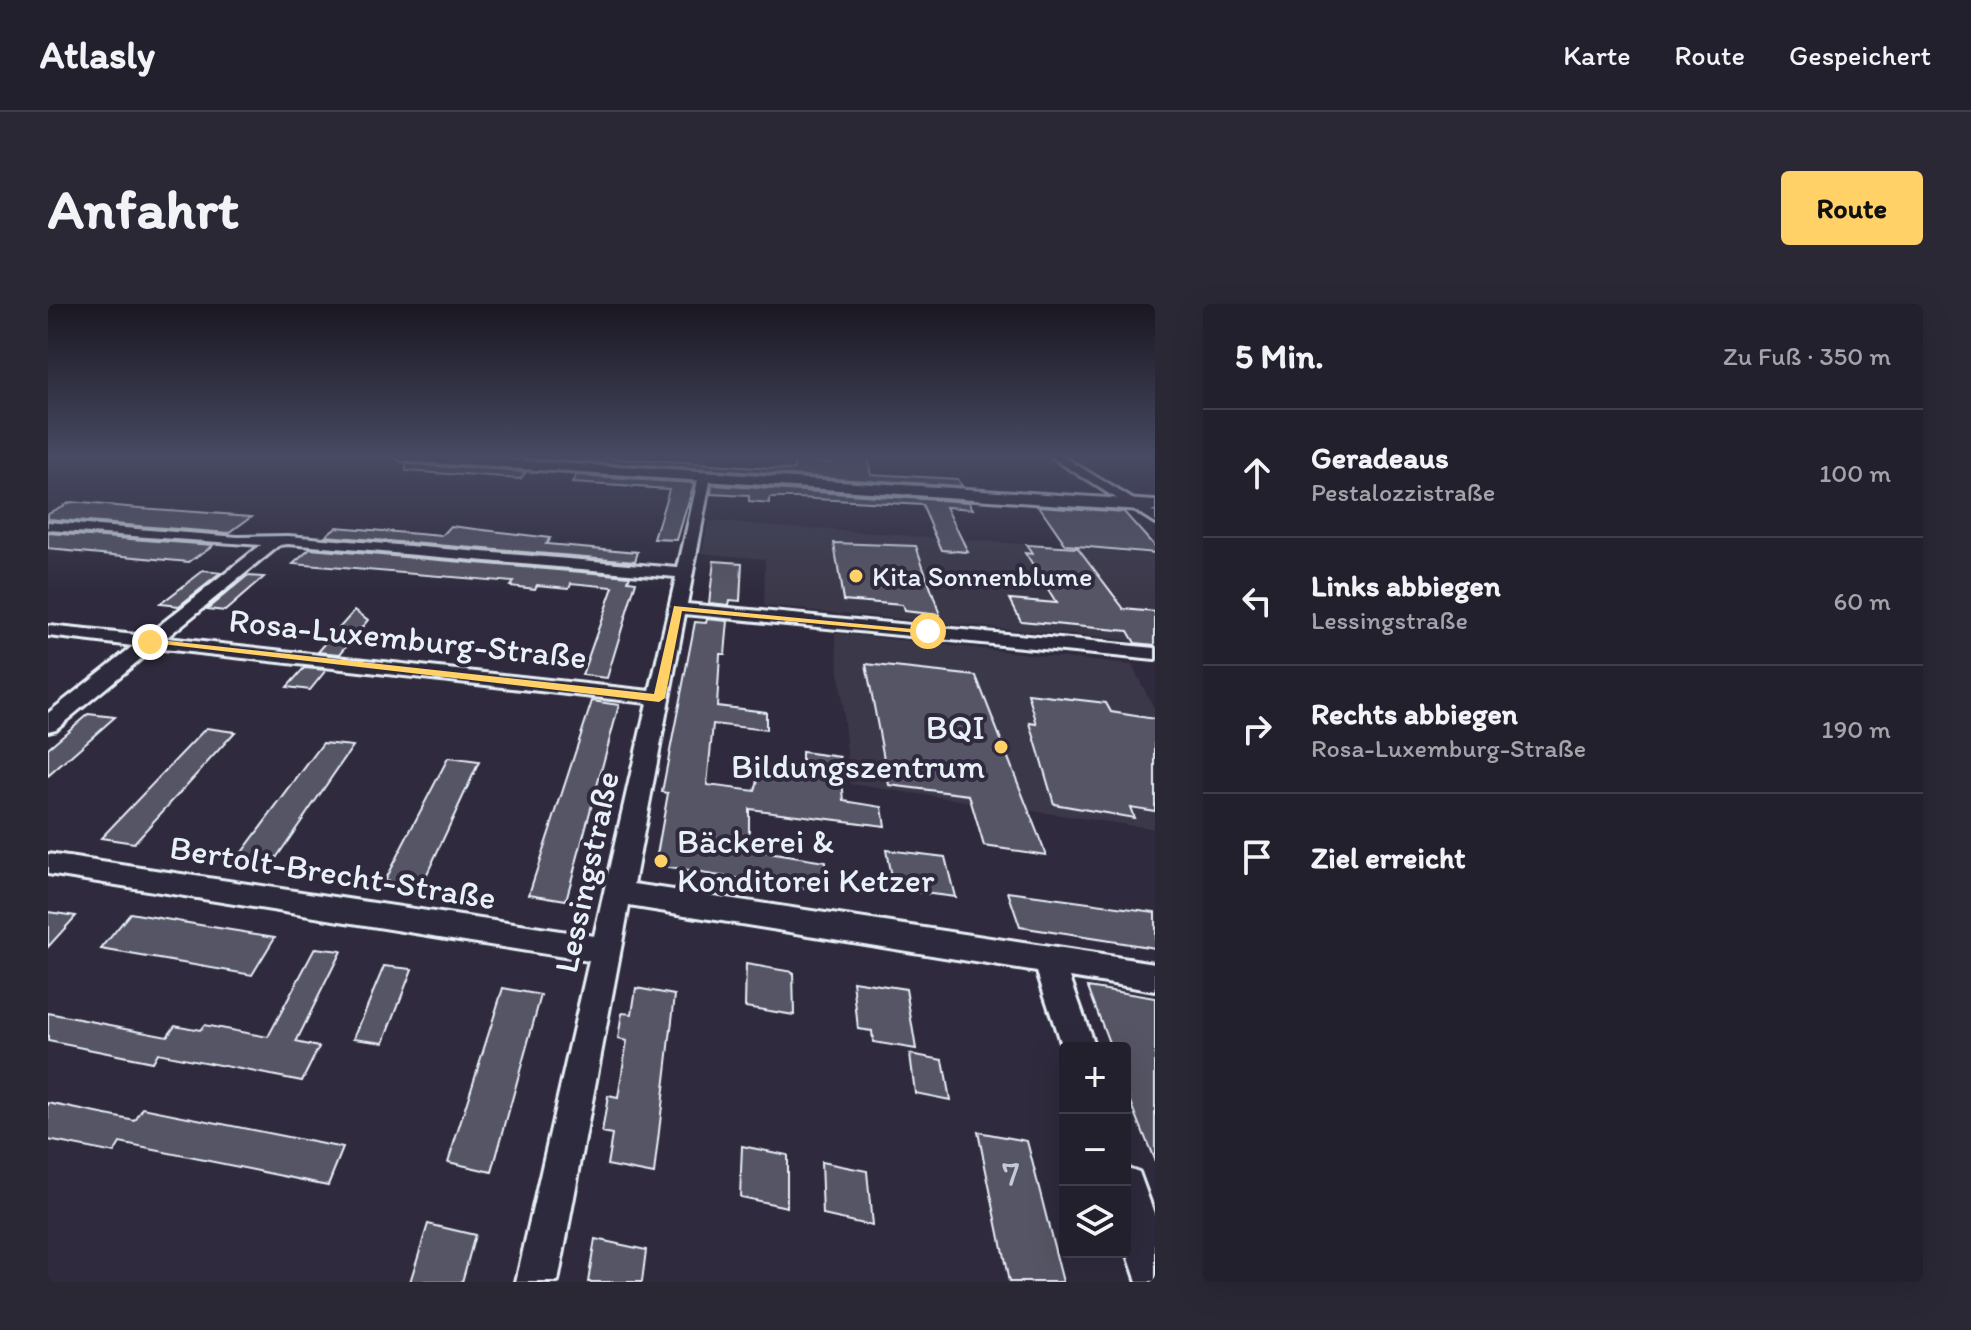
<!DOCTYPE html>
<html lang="de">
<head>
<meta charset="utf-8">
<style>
	body { margin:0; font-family:Itim,sans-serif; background:#2b2836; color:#f1f3f6 }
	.controls { position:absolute; right:24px; bottom:24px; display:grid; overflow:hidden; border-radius:8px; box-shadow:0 8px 32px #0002 }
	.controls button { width:72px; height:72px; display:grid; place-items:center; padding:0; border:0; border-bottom:2px solid #403e4a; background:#23202e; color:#f1f3f6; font:40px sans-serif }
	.stop { position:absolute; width:24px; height:24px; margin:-18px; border:6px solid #ffd166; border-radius:50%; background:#fff }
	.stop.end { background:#ffd166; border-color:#fff; box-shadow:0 2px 8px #0008 }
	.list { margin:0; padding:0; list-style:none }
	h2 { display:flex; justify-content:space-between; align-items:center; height:104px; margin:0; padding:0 32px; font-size:34px }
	h2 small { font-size:26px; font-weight:400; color:#a3a3aa }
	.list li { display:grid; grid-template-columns:52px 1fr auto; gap:24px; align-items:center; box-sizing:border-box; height:128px; padding:0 32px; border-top:2px solid #403e4a }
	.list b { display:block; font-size:30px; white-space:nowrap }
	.list p { margin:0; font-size:26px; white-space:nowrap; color:#a3a3aa }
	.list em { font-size:26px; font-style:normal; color:#a3a3aa }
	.icon { flex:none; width:44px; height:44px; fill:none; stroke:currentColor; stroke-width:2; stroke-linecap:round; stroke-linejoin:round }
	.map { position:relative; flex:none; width:1107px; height:978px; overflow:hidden; border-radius:8px }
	header { display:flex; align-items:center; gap:48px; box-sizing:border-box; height:112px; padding:0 40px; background:#23202e; border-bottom:2px solid #403e4a }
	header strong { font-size:38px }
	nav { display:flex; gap:44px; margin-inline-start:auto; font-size:28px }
	.intro { display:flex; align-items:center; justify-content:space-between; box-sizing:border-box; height:192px; padding:0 48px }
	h1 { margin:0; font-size:56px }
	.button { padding:20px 36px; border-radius:8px; background:#ffd166; color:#111; font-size:28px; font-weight:700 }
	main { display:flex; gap:48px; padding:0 48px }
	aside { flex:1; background:#23202e; border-radius:8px; box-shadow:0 8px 32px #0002 }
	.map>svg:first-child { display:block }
	.built { fill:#3b3749 }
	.building { fill:#575565; stroke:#e8f1f8; stroke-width:2 }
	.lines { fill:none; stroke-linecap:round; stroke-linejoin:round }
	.minor-casing { stroke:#e8f1f8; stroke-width:6 }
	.major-casing { stroke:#e8f1f8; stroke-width:6 }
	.minor { fill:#2f2a3d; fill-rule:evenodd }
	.major { fill:#2f2a3d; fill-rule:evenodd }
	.route { fill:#ffd166 }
	.poi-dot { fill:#ffd166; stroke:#2f2a3d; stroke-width:3 }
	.labels { text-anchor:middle; stroke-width:8; stroke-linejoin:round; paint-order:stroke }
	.far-poi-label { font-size:28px; fill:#e8f1f8; stroke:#2f2a3d; text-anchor:start }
	.street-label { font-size:34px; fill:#e8f1f8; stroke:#2f2a3d }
	.poi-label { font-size:34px; fill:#e8f1f8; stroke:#2f2a3d; text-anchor:end }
	.near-number-label { font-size:36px; fill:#c4cad3 }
</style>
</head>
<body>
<header>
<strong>Atlasly</strong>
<nav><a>Karte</a><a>Route</a><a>Gespeichert</a></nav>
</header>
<div class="intro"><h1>Anfahrt</h1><a class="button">Route</a></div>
<main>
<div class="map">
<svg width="1107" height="978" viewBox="0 0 1107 978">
	<rect width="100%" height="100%" fill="#2f2a3d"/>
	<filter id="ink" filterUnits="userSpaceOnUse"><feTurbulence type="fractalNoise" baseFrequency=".0125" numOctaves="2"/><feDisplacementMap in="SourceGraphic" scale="16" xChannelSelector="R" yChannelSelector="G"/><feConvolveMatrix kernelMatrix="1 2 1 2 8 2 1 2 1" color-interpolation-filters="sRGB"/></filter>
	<g filter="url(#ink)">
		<g class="built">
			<polygon points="660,217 1107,250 1107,339 716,302 717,255 654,249"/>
			<polygon points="787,329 1084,361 1107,406 1107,525 802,480"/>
		</g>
		<g class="building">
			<polygon points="541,153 741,166 746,165 746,156 784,158 783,153 819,153 823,170 909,175 913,182 537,158"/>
			<polygon points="358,160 478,168 472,175 358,167"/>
			<polygon points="528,172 646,179 629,236 606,235 621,185 524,179"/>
			<polygon points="664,181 921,198 925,205 898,203 920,248 894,246 874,201 750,194 722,194 722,200 701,198 701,192 663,190"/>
			<polygon points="22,198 91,204 204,212 181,229 0,215 0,209"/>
			<polygon points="991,202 1076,208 1107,243 1107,249 1018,241"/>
			<polygon points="403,222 502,234 498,240 590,248 587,257 277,232 288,223 394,232"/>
			<polygon points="0,229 165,241 141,258 0,245"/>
			<polygon points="786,239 868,242 892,311 856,307 854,301 795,296"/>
			<polygon points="978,241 1030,244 1076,305 1107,308 1107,341 1087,339 1080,327 973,317 962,295 1008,299 977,249 984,250"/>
			<polygon points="262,245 582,272 580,277 588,278 559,374 534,371 565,283 523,279 521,284 489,281 487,285 462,282 465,278 245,260"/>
			<polygon points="666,257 694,259 692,297 682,296 681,301 661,299"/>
			<polygon points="155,267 173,269 131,302 112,300"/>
			<polygon points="199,272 216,273 177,307 159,305"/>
			<polygon points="307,306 320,316 292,350 270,348"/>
			<polygon points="659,315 680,317 677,350 672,350 669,402 718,408 718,426 665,420 659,481 707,487 712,468 744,472 744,463 754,465 754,448 792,453 796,497 834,503 837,522 701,505 701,546 777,558 778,588 607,562 620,489 614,488 647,318 658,319"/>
			<polygon points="818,360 928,372 998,551 936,542 921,491 841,481"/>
			<polygon points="256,364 278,366 262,386 239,383"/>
			<polygon points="980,390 1058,399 1063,408 1107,415 1107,507 1082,503 1086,514 1006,500 982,419 989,420"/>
			<polygon points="544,397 571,401 518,596 481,590"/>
			<polygon points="40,410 67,413 0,472 0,444"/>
			<polygon points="158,424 187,428 86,539 53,534"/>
			<polygon points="275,439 305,442 224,560 189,555"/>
			<polygon points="400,454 431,458 373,583 336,577"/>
			<polygon points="838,546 897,553 907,593 845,585"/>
			<polygon points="960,588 1107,608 1107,644 972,623"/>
			<polygon points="0,608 28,612 0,643"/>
			<polygon points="82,609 152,621 227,633 204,671 53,645"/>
			<polygon points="267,644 293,647 248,738 271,743 254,777 109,749 104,758 0,737 0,709 119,732 127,721 152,726 156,721 220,733"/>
			<polygon points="698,660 745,668 746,711 697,703"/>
			<polygon points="336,662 364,665 336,738 306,734"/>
			<polygon points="805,677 858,685 868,745 825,738 824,727 810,725"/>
			<polygon points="1040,683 1107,694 1107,858 1077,783 1077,744 1063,744"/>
			<polygon points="455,684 493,691 444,868 400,858"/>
			<polygon points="588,684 627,691 606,870 559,861 564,831 554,829 560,792 570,794 579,737 570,735 574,709 584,710"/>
			<polygon points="862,750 895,756 902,796 867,789"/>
			<polygon points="0,799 87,817 95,804 295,844 280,881 72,839 66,849 0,836"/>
			<polygon points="930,828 979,837 1015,978 961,978"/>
			<polygon points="694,842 739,851 739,903 692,893"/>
			<polygon points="773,858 819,867 824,922 775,911"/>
			<polygon points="380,920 427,931 414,978 362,978"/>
			<polygon points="547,935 598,946 594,978 540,978"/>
		</g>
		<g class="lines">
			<defs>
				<g id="minor">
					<polygon points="1003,153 1016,153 1107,209 1107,219"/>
					<path d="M 657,168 L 663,172 L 639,300 L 1107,344 L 1107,356 L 637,310 L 586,580 L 1107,659 L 1107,687 L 1022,673 L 1047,744 L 1017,744 L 1017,753 L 989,668 L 581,602 L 510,978 L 468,978 L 541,657 L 0,570 L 0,550 L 546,632 L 599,399 L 106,344 L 8,425 L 0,427 L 0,409 L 85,342 L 0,332 L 0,322 L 98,332 L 213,241 L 0,226 L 0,218 L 190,233 L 240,232 L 630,264 L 651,172 ZM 240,240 L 628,273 L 602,387 L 118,334 L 232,241 Z"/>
					<polygon points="1077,863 1091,868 1107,912 1107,978 1089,978 1077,942"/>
				</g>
				<polygon id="major" points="348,153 416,153 1107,197 1107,207 355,157"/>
			</defs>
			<use href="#minor" class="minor-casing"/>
			<use href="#major" class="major-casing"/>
			<use href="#minor" class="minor"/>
			<use href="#major" class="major"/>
		</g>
	</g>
	<linearGradient id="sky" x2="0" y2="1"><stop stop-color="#1a1722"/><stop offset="0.53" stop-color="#474a62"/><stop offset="1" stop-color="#474a62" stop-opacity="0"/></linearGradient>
	<rect width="1107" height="289" fill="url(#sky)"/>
	<polygon class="route" points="626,302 885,327 880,330 634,307 617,394 611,398 97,338 102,335 606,390"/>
	<g class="poi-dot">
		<circle cx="808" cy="272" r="8"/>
		<circle cx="953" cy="443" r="8"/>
		<circle cx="613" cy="557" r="8"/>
	</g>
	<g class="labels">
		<g class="far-poi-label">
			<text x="824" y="282">Kita Sonnenblume</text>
		</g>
		<g class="street-label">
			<text transform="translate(360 334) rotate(6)" y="12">Rosa-Luxemburg-Straße</text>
			<text transform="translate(285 568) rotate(9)" y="12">Bertolt-Brecht-Straße</text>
			<text transform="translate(538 568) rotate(-78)" y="12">Lessingstraße</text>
		</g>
		<g class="poi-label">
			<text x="937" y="435">BQI<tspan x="937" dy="39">Bildungszentrum</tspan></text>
			<text x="629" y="549" text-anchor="start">Bäckerei &amp;<tspan x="629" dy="39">Konditorei Ketzer</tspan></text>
		</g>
		<g class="near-number-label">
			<text x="963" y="882">7</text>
		</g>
	</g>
</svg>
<div class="controls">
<button>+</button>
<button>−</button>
<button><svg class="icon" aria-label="layers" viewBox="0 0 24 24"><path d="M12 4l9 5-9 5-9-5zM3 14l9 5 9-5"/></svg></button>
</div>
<div class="stop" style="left:880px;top:327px"></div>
<div class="stop end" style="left:102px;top:338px"></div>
</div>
<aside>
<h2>5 Min.<small>Zu Fuß · 350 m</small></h2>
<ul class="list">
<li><svg class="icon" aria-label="ahead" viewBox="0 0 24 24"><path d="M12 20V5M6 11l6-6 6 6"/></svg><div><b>Geradeaus</b><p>Pestalozzistraße</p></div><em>100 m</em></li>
<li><svg class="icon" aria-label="left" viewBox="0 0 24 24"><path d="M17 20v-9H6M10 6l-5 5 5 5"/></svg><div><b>Links abbiegen</b><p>Lessingstraße</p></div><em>60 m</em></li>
<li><svg class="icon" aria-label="right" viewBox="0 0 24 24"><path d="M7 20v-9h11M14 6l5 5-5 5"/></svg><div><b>Rechts abbiegen</b><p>Rosa-Luxemburg-Straße</p></div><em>190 m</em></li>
<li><svg class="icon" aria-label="arrive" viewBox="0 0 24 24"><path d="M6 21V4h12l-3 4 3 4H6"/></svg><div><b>Ziel erreicht</b></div></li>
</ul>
</aside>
</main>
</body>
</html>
